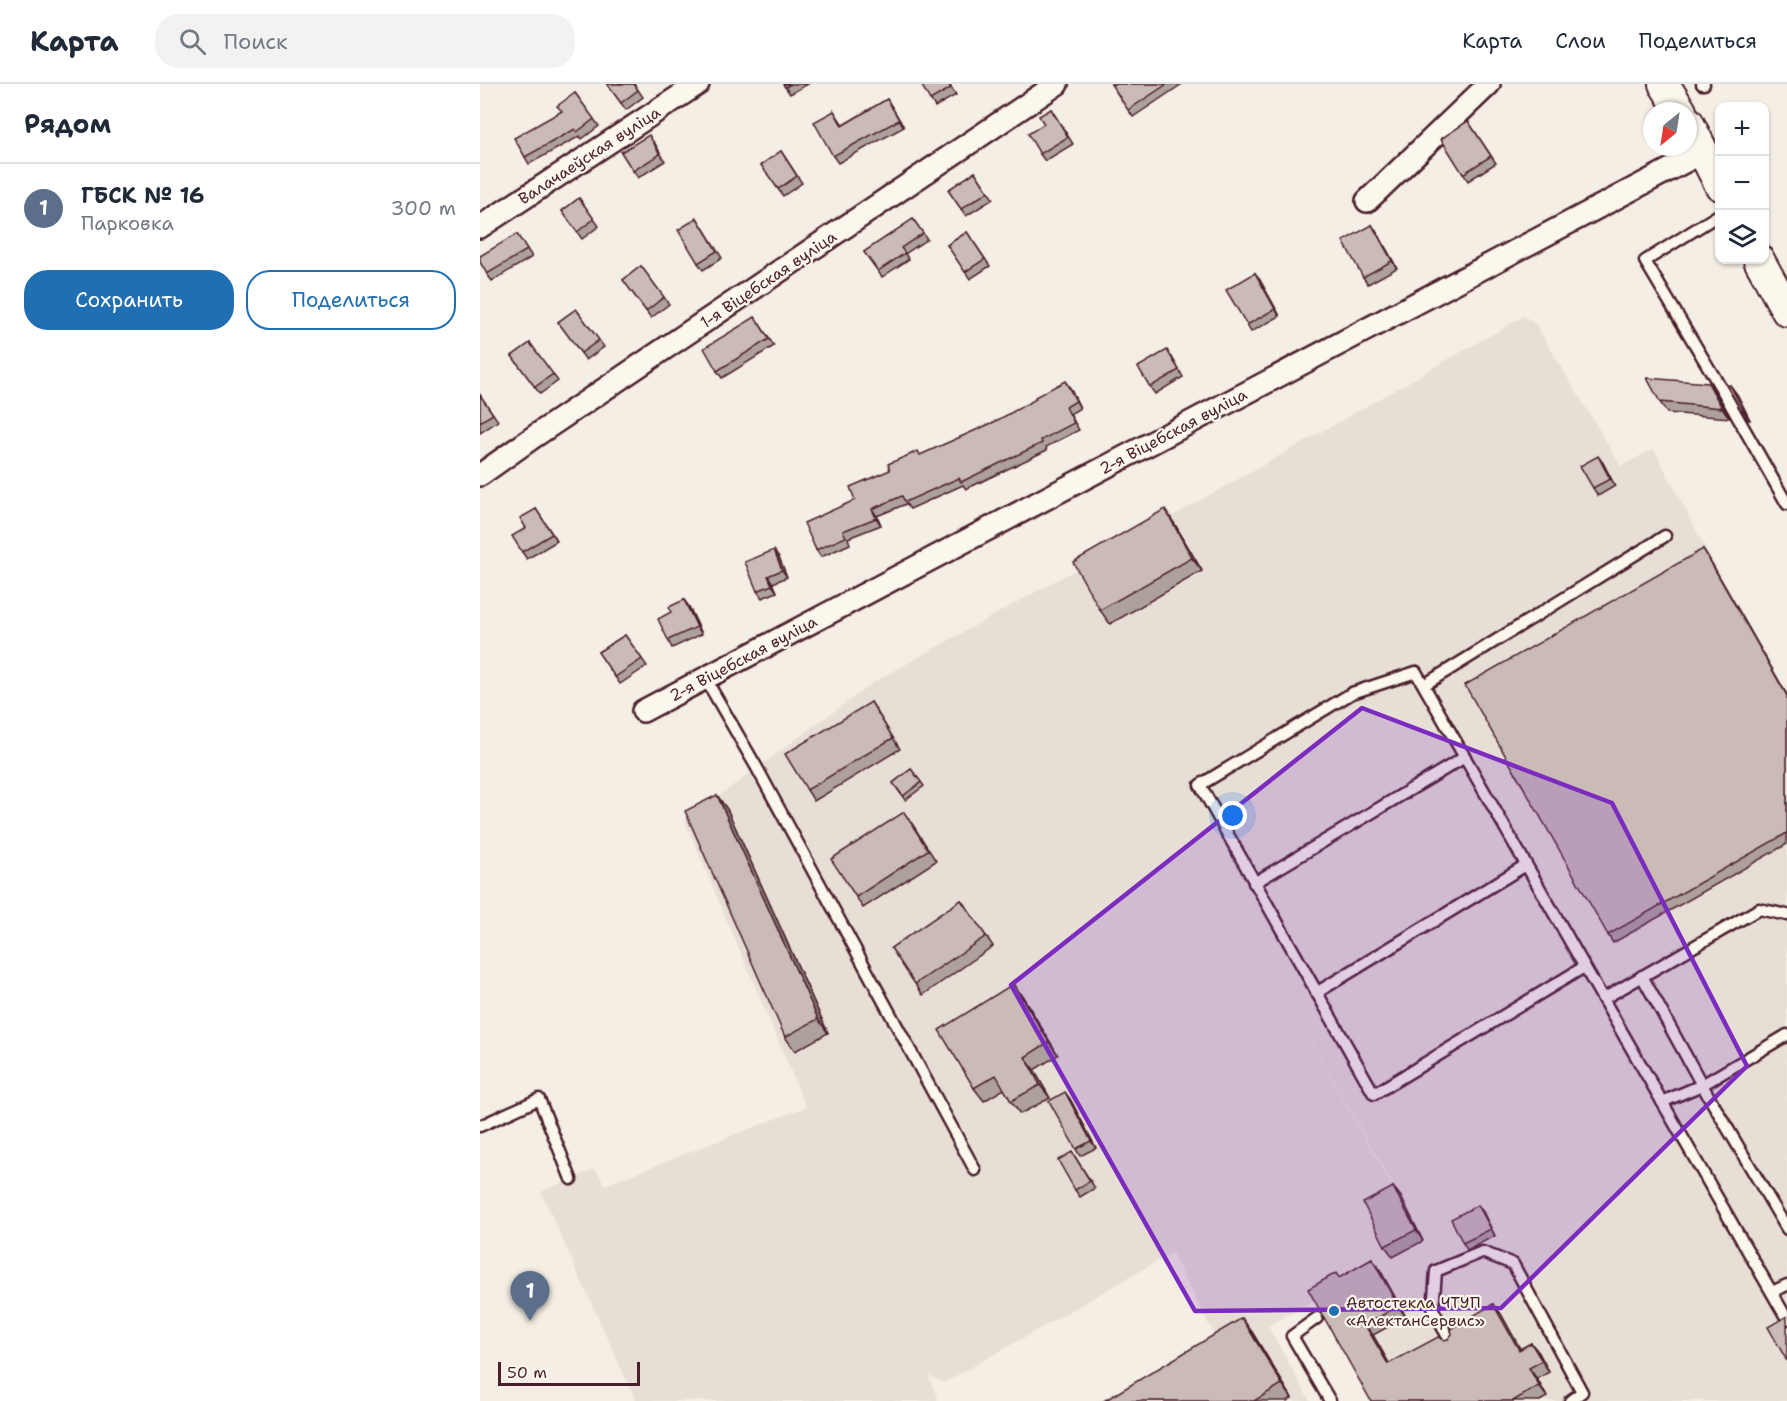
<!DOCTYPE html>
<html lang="ru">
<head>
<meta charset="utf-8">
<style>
	body { margin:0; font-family:"Shantell Sans",sans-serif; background:#f2f2f3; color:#1f2937 }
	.controls { position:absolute; right:18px; top:18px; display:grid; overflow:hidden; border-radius:12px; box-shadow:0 2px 4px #0004 }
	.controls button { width:54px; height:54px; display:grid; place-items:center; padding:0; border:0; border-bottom:2px solid #e0e1e3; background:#fff; color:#1f2937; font:30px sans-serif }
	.compass { position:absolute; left:1163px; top:18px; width:54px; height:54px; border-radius:50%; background:#fff; box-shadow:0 2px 4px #0004; rotate:210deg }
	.scale { position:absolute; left:18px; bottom:15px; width:142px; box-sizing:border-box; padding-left:6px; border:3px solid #4a1f2b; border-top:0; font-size:16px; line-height:21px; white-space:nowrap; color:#4a1f2b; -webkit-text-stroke:4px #fbf7ec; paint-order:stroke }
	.you { position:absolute; left:753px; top:732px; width:21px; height:21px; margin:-15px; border:4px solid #fff; border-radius:50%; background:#1a73e8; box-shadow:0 0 0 9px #1a73e833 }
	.badge { display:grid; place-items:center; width:39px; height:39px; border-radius:50%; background:#1f6fb2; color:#fff; font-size:20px; font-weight:700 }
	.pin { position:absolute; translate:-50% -50px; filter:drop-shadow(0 2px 3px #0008) }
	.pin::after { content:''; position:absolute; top:32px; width:21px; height:18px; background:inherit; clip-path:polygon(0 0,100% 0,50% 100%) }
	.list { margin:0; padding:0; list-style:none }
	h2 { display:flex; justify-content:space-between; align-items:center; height:78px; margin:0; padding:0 24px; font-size:26px }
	h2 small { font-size:20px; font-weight:400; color:#747a83 }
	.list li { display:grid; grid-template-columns:39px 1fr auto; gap:18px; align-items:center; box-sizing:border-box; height:90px; padding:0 24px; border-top:2px solid #e0e1e3 }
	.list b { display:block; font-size:22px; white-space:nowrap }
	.list p { margin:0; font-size:20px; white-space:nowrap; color:#747a83 }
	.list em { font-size:20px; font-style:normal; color:#747a83 }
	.actions { display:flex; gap:12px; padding:18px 24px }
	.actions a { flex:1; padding:14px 0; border:2px solid #1f6fb2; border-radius:24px; text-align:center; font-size:21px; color:#1f6fb2 }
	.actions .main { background:#1f6fb2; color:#fff }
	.icon { flex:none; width:33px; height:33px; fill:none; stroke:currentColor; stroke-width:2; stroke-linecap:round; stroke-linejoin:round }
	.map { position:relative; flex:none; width:1307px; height:1317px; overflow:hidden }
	header { display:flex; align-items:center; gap:36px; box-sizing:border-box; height:84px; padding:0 30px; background:#fff; border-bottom:2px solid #e0e1e3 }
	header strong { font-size:28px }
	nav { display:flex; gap:33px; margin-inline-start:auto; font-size:21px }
	.search { width:420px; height:54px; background:#f2f2f3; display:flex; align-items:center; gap:15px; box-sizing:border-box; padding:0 21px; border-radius:24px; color:#747a83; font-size:22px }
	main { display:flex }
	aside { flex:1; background:#fff }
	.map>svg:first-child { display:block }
	.built { fill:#e7dfd6; fill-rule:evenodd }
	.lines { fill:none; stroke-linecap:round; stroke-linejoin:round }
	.service-casing { stroke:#4a1f2b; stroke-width:15 }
	.minor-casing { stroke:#4a1f2b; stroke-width:26 }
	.secondary-casing { stroke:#4a1f2b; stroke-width:34 }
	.service { stroke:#fbf7ec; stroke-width:10 }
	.minor { stroke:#fbf7ec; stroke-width:21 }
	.secondary { stroke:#fbf7ec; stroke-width:30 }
	.wall { fill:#aea19d; stroke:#4a1f2b; stroke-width:1.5 }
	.shaded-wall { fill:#8d837f; stroke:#4a1f2b; stroke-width:1.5 }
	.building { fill:#cabbb6; stroke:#4a1f2b; stroke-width:1.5 }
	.marked { fill:#7b2cbf; fill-opacity:0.2; stroke:#7b2cbf; stroke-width:4.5; stroke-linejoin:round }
	.poi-dot { fill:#1f6fb2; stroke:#fbf7ec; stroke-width:2 }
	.labels { text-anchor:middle; stroke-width:4.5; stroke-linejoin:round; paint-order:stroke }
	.street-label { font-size:16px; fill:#4a1f2b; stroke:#fbf7ec }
	.poi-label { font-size:16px; fill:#4a1f2b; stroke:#fbf7ec; text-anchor:start }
</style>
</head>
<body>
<header>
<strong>Карта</strong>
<div class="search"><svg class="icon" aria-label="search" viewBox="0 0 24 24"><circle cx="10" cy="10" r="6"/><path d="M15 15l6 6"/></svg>Поиск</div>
<nav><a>Карта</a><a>Слои</a><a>Поделиться</a></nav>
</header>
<main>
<aside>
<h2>Рядом<small></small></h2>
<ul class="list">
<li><span class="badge" style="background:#5c6f8a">1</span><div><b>ГБСК № 16</b><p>Парковка</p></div><em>300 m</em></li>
</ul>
<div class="actions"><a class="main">Сохранить</a><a>Поделиться</a></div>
</aside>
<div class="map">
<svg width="1307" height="1317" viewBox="0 0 1307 1317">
	<rect width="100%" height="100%" fill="#f4eee4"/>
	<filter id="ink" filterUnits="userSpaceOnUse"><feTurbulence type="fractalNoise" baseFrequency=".0167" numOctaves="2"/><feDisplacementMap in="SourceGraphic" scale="12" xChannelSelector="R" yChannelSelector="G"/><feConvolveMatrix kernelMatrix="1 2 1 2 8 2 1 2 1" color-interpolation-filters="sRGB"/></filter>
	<g filter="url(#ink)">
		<path class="built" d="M 1044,232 L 1056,241 L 1141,382 L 1174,365 L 1229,471 L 1307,610 L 1307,1317 L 892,1317 L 835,1216 L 788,1242 L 830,1317 L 619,1317 L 736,1254 L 692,1169 L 464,1299 L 448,1291 L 458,1315 L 455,1317 L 156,1317 L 61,1108 L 115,1085 L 125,1101 L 326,1023 L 205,737 L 394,598 L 787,379 ZM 763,840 L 920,1113 L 931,1133 L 930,1133 Z"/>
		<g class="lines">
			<defs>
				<g id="service">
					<polyline points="1222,0 1224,0"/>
					<polyline points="1240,130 1165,177 1245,311 1307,420"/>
					<polyline points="225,594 277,684 495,1086"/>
					<polyline points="944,601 1185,452"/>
					<polyline points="774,799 985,673"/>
					<polyline points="1104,883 894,1010 720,701 872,609 936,588 1123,915 1279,825 1307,831"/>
					<polyline points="1162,892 1222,1001 1307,1145"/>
					<polyline points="836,909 1046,781"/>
					<polyline points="1123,915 1307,1235"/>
					<polyline points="1182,1018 1222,1001 1307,951"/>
					<polyline points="0,1042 59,1015 91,1095"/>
					<polyline points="1292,1208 1307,1201"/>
					<polyline points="837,1234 812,1252 850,1317"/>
					<polyline points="972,1260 953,1226 956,1187 1002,1168 1033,1180 1102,1308 1090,1317"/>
				</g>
				<g id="minor">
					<polyline points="887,117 1009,0"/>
					<polyline points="0,143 218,0"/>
					<polyline points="0,391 55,352 577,0"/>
					<polyline points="163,627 1223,68"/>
				</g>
				<g id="secondary">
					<polyline points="1184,0 1201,27"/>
					<polyline points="1208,38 1240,101"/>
					<polyline points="1279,176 1307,227"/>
				</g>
			</defs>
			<use href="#service" class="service-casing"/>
			<use href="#minor" class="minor-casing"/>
			<use href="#secondary" class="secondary-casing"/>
			<use href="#service" class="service"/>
			<use href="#minor" class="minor"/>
			<use href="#secondary" class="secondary"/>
		</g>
		<g class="wall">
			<polygon points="127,0 154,0 163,13 146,26"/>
			<polygon points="303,0 328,0 310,10"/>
			<polygon points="441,0 469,0 476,11 455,23"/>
			<polygon points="631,0 702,0 653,33"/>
			<polygon points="95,9 119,42 102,55 100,52 49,80 45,73 82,27"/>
			<polygon points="407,15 424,43 358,79 353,72 354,27 363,41"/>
			<polygon points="571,25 593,60 565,77 560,70 564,40"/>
			<polygon points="988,37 1016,79 988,97 961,55"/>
			<polygon points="174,58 185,77 158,94 141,68"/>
			<polygon points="301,67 322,99 303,112 281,81"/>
			<polygon points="495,88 513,115 486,132 468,106"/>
			<polygon points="99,114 119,142 102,155 82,127"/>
			<polygon points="217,134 242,174 223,186 218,179"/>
			<polygon points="433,135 447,155 425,170 429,175 402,193 384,168"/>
			<polygon points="892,141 917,184 888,200 883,193"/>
			<polygon points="487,148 510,182 490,195 467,161"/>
			<polygon points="42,157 52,173 12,197 7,190"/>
			<polygon points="161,182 189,220 171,234 143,196"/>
			<polygon points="775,189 800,232 771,248 767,241"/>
			<polygon points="96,225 124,263 106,276 78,238"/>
			<polygon points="275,233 294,262 242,294 237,287"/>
			<polygon points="50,259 78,297 60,310 32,272"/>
			<polygon points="692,273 703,293 675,310 670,303"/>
			<polygon points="1228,299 1236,310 1250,334 1187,329 1180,318"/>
			<polygon points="1250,301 1258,312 1270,336 1268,336 1261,326"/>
			<polygon points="590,304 600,324 590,330 599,346 566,363 567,366 486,405 483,401 430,425 426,420 397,432 401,441 368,454 370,460 341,473 336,466 375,416 410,386 441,371"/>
			<polygon points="0,311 18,337 0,349"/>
			<polygon points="1123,379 1135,402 1118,412 1113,404"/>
			<polygon points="56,425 77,457 47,475 42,468 46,444"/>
			<polygon points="694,439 722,487 630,540 620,526"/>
			<polygon points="1223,465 1228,473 1307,611 1307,760 1133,859 1128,851"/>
			<polygon points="299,473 307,493 293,499 297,508 282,514 277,507"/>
			<polygon points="204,516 209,523 222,550 192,564 188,556 191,528"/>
			<polygon points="145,551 167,582 140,600 118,568"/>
			<polygon points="391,618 420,665 334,717 327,706"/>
			<polygon points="431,685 444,702 425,716 413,699"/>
			<polygon points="247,725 348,949 315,967 305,953"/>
			<polygon points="431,738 456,777 383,824 376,813"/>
			<polygon points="481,816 513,862 443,911 411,864"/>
			<polygon points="533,900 543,913 578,971 554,986 570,1014 540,1030 531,1017 524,1005 504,1017 494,1004"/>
			<polygon points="590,1015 616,1064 600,1072 596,1065"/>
			<polygon points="592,1068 615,1104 600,1113 595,1106"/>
			<polygon points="913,1103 921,1113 943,1157 913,1173 905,1162"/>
			<polygon points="1003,1128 1015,1152 987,1166 983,1159"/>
			<polygon points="892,1175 900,1186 926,1233 893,1251 909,1280 968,1255 1013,1220 1021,1230 1040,1265 1051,1259 1059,1269 1069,1288 1057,1295 1067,1313 1060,1317 891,1317 859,1194"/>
			<polygon points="772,1248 812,1314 807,1317 624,1317"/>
		</g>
		<g class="shaded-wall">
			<polygon points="892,141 897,148 917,184 912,177"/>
			<polygon points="775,189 780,196 800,232 795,225"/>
			<polygon points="585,297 590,304 600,324 596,317"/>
			<polygon points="1228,299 1236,310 1250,334 1242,324"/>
			<polygon points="1250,301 1258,312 1270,336 1263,326"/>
			<polygon points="1118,372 1123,379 1135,402 1130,395"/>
			<polygon points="392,425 397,432 401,441 396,434"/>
			<polygon points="685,425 694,439 722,487 712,474"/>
			<polygon points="1223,465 1228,473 1307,611 1307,612"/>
			<polygon points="294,466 299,473 307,493 302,486"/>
			<polygon points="288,492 293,499 297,508 292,501"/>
			<polygon points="204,516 209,523 222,550 217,543"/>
			<polygon points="237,711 247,725 348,949 338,935"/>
			<polygon points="533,900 543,913 578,971 569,958"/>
			<polygon points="545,973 554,986 570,1014 560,1001"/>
			<polygon points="585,1008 590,1015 616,1064 611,1057"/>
			<polygon points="913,1103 921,1113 943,1157 936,1146"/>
			<polygon points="998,1121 1003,1128 1015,1152 1011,1145"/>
			<polygon points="892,1175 900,1186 926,1233 918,1222"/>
			<polygon points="1013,1220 1021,1230 1047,1277 1039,1266"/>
			<polygon points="762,1234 772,1248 812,1314 802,1300"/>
			<polygon points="885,1241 893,1251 916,1291 908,1280"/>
			<polygon points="1051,1259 1059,1269 1069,1288 1062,1277"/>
			<polygon points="1049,1284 1057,1295 1067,1313 1059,1302"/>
		</g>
		<g class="building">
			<polygon points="127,0 154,0 158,6 141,19"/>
			<polygon points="303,0 311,0 305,3"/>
			<polygon points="441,0 468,0 471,4 450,16"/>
			<polygon points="631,0 687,0 648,26"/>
			<polygon points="95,9 114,35 97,48 95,45 45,73 34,54 82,27 77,22"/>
			<polygon points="407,15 419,36 353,72 334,38 354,27 362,42"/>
			<polygon points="571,25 588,53 560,70 548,50 564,40 559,32"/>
			<polygon points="988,37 1011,72 983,90 961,55"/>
			<polygon points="169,51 180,70 153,87 141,68"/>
			<polygon points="301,67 317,92 298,105 281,81"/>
			<polygon points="495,88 508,108 481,125 468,106"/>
			<polygon points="99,114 114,135 97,148 82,127"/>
			<polygon points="217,134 237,167 218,179 198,146"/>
			<polygon points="433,135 443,149 421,164 425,169 398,187 384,168"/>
			<polygon points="892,141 912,177 883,193 863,157"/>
			<polygon points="487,148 505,175 485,188 467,161"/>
			<polygon points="37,150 47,166 7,190 0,178 0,172"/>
			<polygon points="161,182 184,213 166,227 143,196"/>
			<polygon points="775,189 795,225 767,241 746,206"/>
			<polygon points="96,225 119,256 101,269 78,238"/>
			<polygon points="275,233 289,255 237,287 224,264"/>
			<polygon points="50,259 73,290 55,303 32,272"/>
			<polygon points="687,266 699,286 670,303 658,283"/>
			<polygon points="1167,294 1228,299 1242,324 1180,318"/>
			<polygon points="585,297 596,317 586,323 594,339 561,356 562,359 481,398 479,394 425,418 422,412 392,425 396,434 363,447 366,453 336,466 324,439 375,416 370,403 410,386 408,380 438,367 440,371 514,338 556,315 555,313"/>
			<polygon points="1247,301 1250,301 1263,326 1261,326"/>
			<polygon points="0,311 13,330 0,338"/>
			<polygon points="1118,372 1130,395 1113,404 1100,382"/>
			<polygon points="56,425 72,450 42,468 32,452 46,444 40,434"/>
			<polygon points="685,425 712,474 620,526 593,478"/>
			<polygon points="1223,465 1307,612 1307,749 1128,851 985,601"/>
			<polygon points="294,466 302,486 288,492 292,501 277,507 265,478"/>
			<polygon points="204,516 217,543 188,556 178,535 191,528 189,523"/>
			<polygon points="145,551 162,575 135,593 118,568"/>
			<polygon points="391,618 413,654 327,706 305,670"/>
			<polygon points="431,685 441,698 423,712 413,699"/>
			<polygon points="237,711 338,935 305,953 205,727"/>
			<polygon points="424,728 448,766 376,813 351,775"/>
			<polygon points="481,816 506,852 435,900 411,864"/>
			<polygon points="533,900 569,958 545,973 560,1001 531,1017 516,991 494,1004 459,946"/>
			<polygon points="585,1008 611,1057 596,1065 569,1017"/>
			<polygon points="592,1068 610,1097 595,1106 578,1076"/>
			<polygon points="913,1103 936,1146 905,1162 883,1119"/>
			<polygon points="998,1121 1011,1145 983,1159 971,1135"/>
			<polygon points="892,1175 918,1222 885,1241 908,1280 958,1253 964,1256 968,1255 972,1250 971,1245 1013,1220 1039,1266 1051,1259 1062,1277 1049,1284 1059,1302 1033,1317 891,1317 828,1205 856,1189 859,1194"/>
			<polygon points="1307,1232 1307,1277 1288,1243"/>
			<polygon points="762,1234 802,1300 774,1317 624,1317"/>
		</g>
	</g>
	<path class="marked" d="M 882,624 L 1132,719 L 1267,982 L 1021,1224 L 715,1227 L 531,901 Z"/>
	<circle class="poi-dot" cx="854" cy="1227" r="6"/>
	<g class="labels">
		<g class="street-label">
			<text transform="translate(109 71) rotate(-33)" y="6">Валачаеўская вуліца</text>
			<text transform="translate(288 195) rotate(-34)" y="6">1-я Віцебская вуліца</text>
			<text transform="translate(693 347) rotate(-28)" y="6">2-я Віцебская вуліца</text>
			<text transform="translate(263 574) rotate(-28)" y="6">2-я Віцебская вуліца</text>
		</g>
		<g class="poi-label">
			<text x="866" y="1224">Автостекла ЧТУП<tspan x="866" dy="18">«АлектанСервис»</tspan></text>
		</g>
	</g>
</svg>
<div class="controls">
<button>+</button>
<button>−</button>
<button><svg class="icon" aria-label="layers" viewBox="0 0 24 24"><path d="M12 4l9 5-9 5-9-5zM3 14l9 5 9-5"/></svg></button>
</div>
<svg class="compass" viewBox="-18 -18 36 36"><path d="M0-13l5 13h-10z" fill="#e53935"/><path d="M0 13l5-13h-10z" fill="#747a83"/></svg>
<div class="scale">50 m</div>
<div class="you"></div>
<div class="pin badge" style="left:50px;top:1237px;background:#5c6f8a">1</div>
</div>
</main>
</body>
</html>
